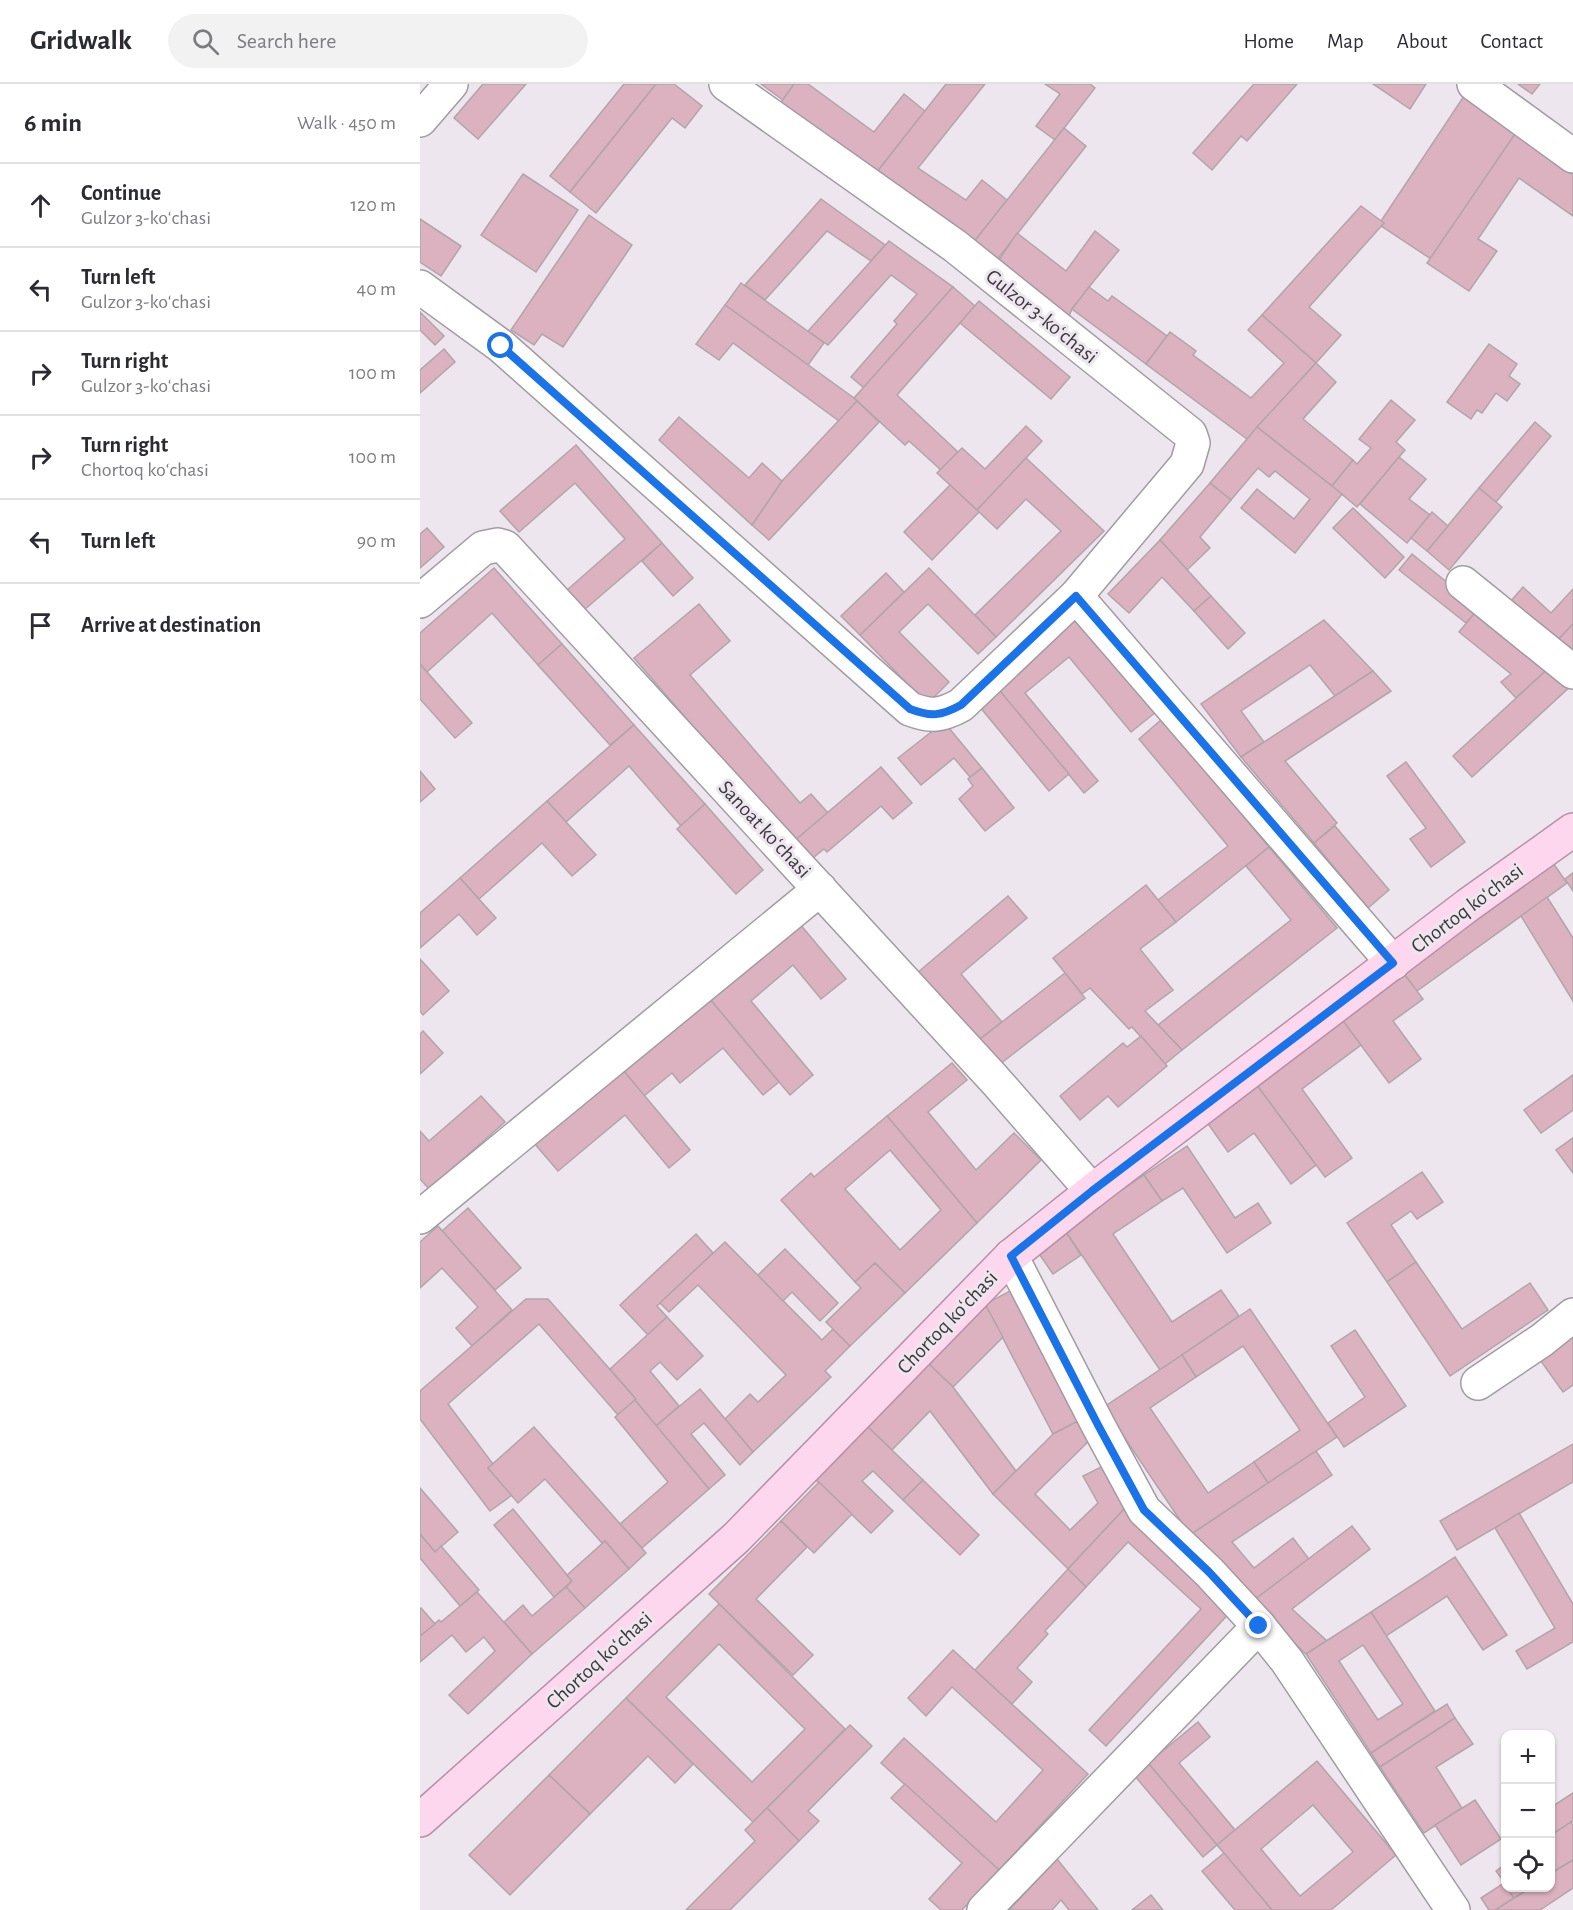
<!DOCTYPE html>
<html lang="en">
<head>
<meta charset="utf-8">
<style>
	body { margin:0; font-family:"Alegreya Sans",sans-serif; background:#f2f2f3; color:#2b2b33 }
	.controls { position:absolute; right:18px; bottom:18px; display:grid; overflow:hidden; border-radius:12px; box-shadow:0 2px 4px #0004 }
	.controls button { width:54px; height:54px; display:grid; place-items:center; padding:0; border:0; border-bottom:2px solid #e1e1e2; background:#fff; color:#2b2b33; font:30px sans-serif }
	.stop { position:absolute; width:18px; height:18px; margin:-14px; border:4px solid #1a73e8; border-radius:50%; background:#fff }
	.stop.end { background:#1a73e8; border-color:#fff; box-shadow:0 2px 6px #0008 }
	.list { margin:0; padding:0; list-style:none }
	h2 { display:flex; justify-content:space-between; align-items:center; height:78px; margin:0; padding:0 24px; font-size:26px }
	h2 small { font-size:20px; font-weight:400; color:#7c7c81 }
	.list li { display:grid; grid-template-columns:39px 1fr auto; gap:18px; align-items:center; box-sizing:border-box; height:84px; padding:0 24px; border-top:2px solid #e1e1e2 }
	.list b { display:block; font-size:22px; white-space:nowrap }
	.list p { margin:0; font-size:20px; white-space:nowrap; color:#7c7c81 }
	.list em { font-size:20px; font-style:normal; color:#7c7c81 }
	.icon { flex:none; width:33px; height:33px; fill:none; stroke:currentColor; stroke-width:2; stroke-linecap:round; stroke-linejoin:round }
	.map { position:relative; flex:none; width:1153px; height:1826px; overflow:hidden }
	header { display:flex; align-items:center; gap:36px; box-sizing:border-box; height:84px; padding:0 30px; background:#fff; border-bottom:2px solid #e1e1e2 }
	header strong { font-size:28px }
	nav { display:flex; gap:33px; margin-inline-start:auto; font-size:21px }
	.search { width:420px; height:54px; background:#f2f2f3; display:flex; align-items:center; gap:15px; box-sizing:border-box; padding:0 21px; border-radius:33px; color:#7c7c81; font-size:22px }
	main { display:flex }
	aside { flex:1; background:#fff }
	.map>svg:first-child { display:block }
	.building { fill:#dcb2c0; stroke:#b1a5a9; stroke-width:1.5; fill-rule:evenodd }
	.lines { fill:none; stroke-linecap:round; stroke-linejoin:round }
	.minor-casing { stroke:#a29ba4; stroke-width:36 }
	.major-casing { stroke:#b88ea9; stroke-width:36 }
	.minor { stroke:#fff; stroke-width:33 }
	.major { stroke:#fdd7ee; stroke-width:33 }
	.route { stroke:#1a73e8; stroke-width:8 }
	.labels { text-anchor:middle; stroke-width:6; stroke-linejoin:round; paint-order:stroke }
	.street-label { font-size:21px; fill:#3b393c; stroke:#ede6ef }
</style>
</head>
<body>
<header>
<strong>Gridwalk</strong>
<div class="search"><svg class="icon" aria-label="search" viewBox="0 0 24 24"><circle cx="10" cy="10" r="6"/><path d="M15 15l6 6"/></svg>Search here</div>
<nav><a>Home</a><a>Map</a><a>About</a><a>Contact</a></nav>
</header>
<main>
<aside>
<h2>6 min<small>Walk · 450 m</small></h2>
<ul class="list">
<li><svg class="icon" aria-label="ahead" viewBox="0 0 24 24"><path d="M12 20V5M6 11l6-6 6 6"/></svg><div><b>Continue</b><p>Gulzor 3-koʻchasi</p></div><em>120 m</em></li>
<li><svg class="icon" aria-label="left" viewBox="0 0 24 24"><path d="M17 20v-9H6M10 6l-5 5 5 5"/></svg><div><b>Turn left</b><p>Gulzor 3-koʻchasi</p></div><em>40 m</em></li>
<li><svg class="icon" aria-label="right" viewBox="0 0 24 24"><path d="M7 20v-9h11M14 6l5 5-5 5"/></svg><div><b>Turn right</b><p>Gulzor 3-koʻchasi</p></div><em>100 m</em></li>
<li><svg class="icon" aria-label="right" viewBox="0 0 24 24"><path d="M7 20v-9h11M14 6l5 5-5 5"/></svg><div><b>Turn right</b><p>Chortoq koʻchasi</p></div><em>100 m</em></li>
<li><svg class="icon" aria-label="left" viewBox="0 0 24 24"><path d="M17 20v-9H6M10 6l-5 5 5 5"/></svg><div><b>Turn left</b></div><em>90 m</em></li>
<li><svg class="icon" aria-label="arrive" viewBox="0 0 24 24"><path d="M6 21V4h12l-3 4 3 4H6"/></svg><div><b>Arrive at destination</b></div></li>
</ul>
</aside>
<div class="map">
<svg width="1153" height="1826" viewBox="0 0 1153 1826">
	<rect width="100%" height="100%" fill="#ede6ef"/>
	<g class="building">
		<polygon points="63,0 106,0 58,55 34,34"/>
		<polygon points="204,0 236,0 150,108 130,92"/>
		<polygon points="236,0 254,0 282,22 265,44 252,34 176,129 150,108"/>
		<polygon points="341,0 374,0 363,16"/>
		<polygon points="374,0 388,0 454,48 484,10 505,27 453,93 357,24"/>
		<polygon points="526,0 565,0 498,84 546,116 562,96 587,116 553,159 453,93"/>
		<polygon points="625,0 670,0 675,4 635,56 616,42 640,10"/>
		<polygon points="834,0 877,0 827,57 821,52 792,86 773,69"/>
		<polygon points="953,0 1006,0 990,25"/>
		<polygon points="1098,0 1120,0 1112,10"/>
		<polygon points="1044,12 1097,47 1011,175 961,142 964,139 961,137"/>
		<polygon points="644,44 666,62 576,177 553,159"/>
		<polygon points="1097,47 1153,86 1153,132 1099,94 1058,155 1077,167 1049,207 1007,179"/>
		<polygon points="103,90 158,126 116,188 61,151"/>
		<polygon points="401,115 465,161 451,177 407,147 345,216 325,201"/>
		<polygon points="941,122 964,139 889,223 921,251 896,279 842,231"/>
		<polygon points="169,131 212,161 143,263 122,250 114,261 91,246"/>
		<polygon points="0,135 41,162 21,192 0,178"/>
		<polygon points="675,147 699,166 669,203 652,225 649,232 577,179 597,149 646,187"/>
		<polygon points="469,157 533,203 444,304 431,293 477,240 474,237 497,210 471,191 408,261 388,247"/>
		<polygon points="321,199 404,259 388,281 305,221"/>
		<polygon points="533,203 555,222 477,311 538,368 521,386 489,357 485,361 434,314"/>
		<polygon points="669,203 688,217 692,212 747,252 726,280 652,225"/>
		<polygon points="559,217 650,293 631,315 540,239"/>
		<polygon points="305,221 434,314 437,317 419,337 313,259 299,276 276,260"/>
		<polygon points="0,228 24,252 15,261 0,246"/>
		<polygon points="842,231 896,279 827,355 726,280 750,248 776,267 773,271 831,314 864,279 828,246"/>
		<polygon points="1069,260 1097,280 1089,292 1100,300 1087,317 1076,309 1062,329 1057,326 1051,335 1027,318"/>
		<polygon points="24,265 35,278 0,309 0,286"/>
		<polygon points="896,279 916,298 883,335 933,376 912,402 837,343"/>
		<polygon points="971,316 995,336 976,358 985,366 937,423 912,402 933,376 937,380 951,364 939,355"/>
		<polygon points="437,317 459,338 349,456 332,441 362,397"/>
		<polygon points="259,333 329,394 342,379 362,397 332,441 239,356"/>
		<polygon points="1115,338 1131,352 1076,418 1059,404"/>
		<polygon points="606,342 622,357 557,426 517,389 542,364 565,385"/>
		<polygon points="837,343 922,410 875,469 821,424 837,405 874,435 890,415 855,387 849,393 838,384 811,416 790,399"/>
		<polygon points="156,361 242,459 164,526 147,506 205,455 155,399 99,448 80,427"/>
		<polygon points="979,373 1006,395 989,415 1010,431 987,459 940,420"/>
		<polygon points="606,374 684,447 576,553 555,531 641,447 606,415 577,445 557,426"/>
		<polygon points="790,399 811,416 780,453 790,464 767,486 740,456"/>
		<polygon points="530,401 559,428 512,476 484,448"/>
		<polygon points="1059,404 1082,423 1029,486 1007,467"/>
		<polygon points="933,424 984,473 965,494 913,444"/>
		<polygon points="1012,428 1028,442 1007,467 991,454"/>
		<polygon points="7,444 24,463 0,484 0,450"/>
		<polygon points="740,456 791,512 774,527 742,493 709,529 688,510"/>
		<polygon points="242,459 273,494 253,512 222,477"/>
		<polygon points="992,470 1059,524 1046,539 979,486"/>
		<polygon points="74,484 142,560 118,581 72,529 7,588 0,580 0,549"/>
		<polygon points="509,484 576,553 558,570 508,520 479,548 529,598 507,620 440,551"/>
		<polygon points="466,489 484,508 440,551 421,532"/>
		<polygon points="1103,503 1131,529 1153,505 1153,540 1135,559 1090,518"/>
		<polygon points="791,512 825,549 808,565 774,527"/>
		<polygon points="279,520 310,557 270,591 380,719 391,710 408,729 373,758 214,574"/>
		<polygon points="1059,524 1131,582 1096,614 1081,598 1091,590 1039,548"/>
		<polygon points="656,532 736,628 711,648 649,573 605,609 678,697 664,709 575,601"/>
		<polygon points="904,536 953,587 915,612 890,581 821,627 844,658 821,673 781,620"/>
		<polygon points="1153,540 1153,575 1135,559"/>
		<polygon points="142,560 214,641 190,661 118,581"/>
		<polygon points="0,580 52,639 35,654 0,615"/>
		<polygon points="1131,582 1153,600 1052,693 1033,672"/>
		<polygon points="953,587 971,607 865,677 917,739 894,759 821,673"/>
		<polygon points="575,601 649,690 629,707 555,617"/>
		<polygon points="742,635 849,763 756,838 738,816 808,762 719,655"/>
		<polygon points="524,638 562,684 550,693 534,674 501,701 478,674"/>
		<polygon points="214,641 285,720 261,742 209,682 146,738 127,717"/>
		<polygon points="986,678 1045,758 1011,783 990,755 1006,744 967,692"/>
		<polygon points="461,683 492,719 473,735 461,722 407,768 404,765 389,777 373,758"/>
		<polygon points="562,684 594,724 565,747 539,715 553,702 548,695"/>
		<polygon points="0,687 15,705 0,718"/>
		<polygon points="127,717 176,771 152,792 122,759 59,815 40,794"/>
		<polygon points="285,720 343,786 316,810 257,745"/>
		<polygon points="915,742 969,806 948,824 894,759"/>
		<polygon points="849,763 917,844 762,966 738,941 871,836 826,782"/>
		<polygon points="1131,776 1147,799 997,907 981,886"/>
		<polygon points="1153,789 1153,807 1145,795"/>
		<polygon points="40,794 76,834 57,851 39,830 0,864 0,829"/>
		<polygon points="726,801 756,838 720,865 753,906 725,927 762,966 745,980 712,943 709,945 670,904 662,910 633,874"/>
		<polygon points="588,812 607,834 541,890 582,938 555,959 497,889"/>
		<polygon points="1127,813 1153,854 1153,917 1101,832"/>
		<polygon points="379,839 426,895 401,915 373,881 331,917 393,991 370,1011 289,914"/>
		<polygon points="0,875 29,907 3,931 0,927"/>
		<polygon points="645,889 665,914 575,984 555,959"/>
		<polygon points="985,891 1003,915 973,937 1001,975 969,999 923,937"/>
		<polygon points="289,914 359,998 343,1011 303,964 260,999 252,989 224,1012 203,986"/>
		<polygon points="923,937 941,961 882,1005 932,1074 905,1093 836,1000"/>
		<polygon points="3,947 23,969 0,990 0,950"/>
		<polygon points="721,952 747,982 698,1023 688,1012 660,1036 640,1012 703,959 707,963"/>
		<polygon points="532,979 547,996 508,1028 556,1086 594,1049 621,1076 557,1139 467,1032"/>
		<polygon points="203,986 270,1066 249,1084 205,1031 138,1087 114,1059"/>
		<polygon points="1153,991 1153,1026 1121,1049 1104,1026"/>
		<polygon points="836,1000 896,1081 871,1100 834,1049 808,1068 786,1037"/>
		<polygon points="61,1012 85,1038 9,1105 0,1095 0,1047 9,1057"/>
		<path d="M 467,1032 L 557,1139 L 485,1209 L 455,1179 L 435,1198 L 361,1116 L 391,1089 L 394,1093 ZM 470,1066 L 521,1126 L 480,1166 L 425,1105 Z"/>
		<polygon points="1153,1054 1153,1089 1136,1066"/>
		<polygon points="767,1062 815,1134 838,1119 851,1139 807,1169 763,1104 742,1117 724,1091"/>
		<polygon points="1002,1088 1023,1118 997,1135 991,1127 971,1141 996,1178 967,1198 927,1139"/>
		<polygon points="724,1091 742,1117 693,1150 752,1238 801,1206 819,1232 740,1286 644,1145"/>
		<polygon points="48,1124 101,1184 75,1206 22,1147"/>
		<polygon points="18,1142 92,1226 52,1262 36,1244 58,1223 22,1184 0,1204 0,1158"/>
		<polygon points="644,1145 661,1171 633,1190 615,1164"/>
		<polygon points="276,1150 293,1169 237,1222 247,1233 228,1251 200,1221"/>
		<polygon points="305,1158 402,1256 413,1245 430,1262 405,1287 411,1293 333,1368 305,1335 330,1310 338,1318 366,1291 278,1201 249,1228 240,1219"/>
		<polygon points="365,1165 418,1219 400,1237 372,1208 363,1217 338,1191"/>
		<polygon points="996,1178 1042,1245 1110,1199 1128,1226 1030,1292 967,1198"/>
		<polygon points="455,1179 485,1209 430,1262 406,1238 441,1204 435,1198"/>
		<polygon points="598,1203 666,1333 633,1350 565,1220"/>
		<polygon points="106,1215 128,1215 216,1315 198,1331 119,1240 28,1320 73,1380 68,1384 92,1411 70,1427 0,1335 0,1307"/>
		<polygon points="566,1222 583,1253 533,1303 509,1280"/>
		<polygon points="830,1225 917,1353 848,1399 834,1378 880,1346 823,1262 776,1293 762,1271"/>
		<polygon points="247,1233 283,1272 257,1296 240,1278 230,1287 259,1322 236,1342 215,1316 216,1315 190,1285"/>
		<polygon points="1153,1238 1153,1301 1143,1308 1113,1266"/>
		<polygon points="935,1246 986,1322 924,1363 908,1339 945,1313 911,1262"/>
		<polygon points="762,1271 776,1293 730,1324 788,1409 834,1378 848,1399 770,1451 684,1323"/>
		<polygon points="509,1280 533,1303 596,1387 573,1410 510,1327 472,1366 448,1343"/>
		<polygon points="280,1305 333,1368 320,1381 284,1339 271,1350 305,1391 289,1405 236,1342"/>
		<polygon points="215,1316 289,1405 222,1464 200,1440 248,1398 195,1333"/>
		<polygon points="662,1335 676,1350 615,1410 650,1446 678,1419 663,1392 687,1380 706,1423 648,1485 573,1410 633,1350"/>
		<polygon points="114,1343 226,1469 209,1485 185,1457 182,1459 125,1395 98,1419 68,1384"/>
		<polygon points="448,1343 503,1396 483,1416 453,1387 442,1397 473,1427 451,1449 396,1396"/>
		<polygon points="1153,1360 1153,1398 1037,1466 1020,1437"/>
		<polygon points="896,1367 912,1391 812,1458 834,1484 873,1454 889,1475 830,1519 770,1451"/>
		<polygon points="503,1396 559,1451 540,1471 483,1416"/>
		<polygon points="399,1398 432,1430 394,1469 361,1437"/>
		<polygon points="0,1404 38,1448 15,1468 0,1450"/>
		<polygon points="706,1423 815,1523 686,1662 669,1646 781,1525 708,1458 666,1503 648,1485"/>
		<polygon points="93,1425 152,1497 134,1513 74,1441"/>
		<polygon points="1099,1429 1153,1520 1153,1558 1107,1585 1096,1567 1135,1544 1075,1444"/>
		<polygon points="361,1437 387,1463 336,1515 393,1571 373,1591 289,1510"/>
		<polygon points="932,1442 950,1465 872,1525 907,1557 886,1570 830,1519"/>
		<polygon points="0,1450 15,1468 21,1462 59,1506 40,1522 0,1474"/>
		<polygon points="185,1457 209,1485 165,1524 146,1503 152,1497 147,1491"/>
		<polygon points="1035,1473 1087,1551 1063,1566 1027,1512 966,1552 951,1528"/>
		<polygon points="648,1485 666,1503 625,1547 628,1550 597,1584 612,1598 592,1620 555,1586"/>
		<polygon points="146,1503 165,1524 112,1570 84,1538 103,1521 112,1532"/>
		<polygon points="57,1508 112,1570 48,1630 29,1611 75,1567 64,1553 46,1568 32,1551 0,1578 0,1552 19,1536 21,1538"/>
		<path d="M 299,1520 L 425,1645 L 333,1738 L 206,1614 ZM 299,1560 L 385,1645 L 332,1698 L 246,1613 Z"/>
		<polygon points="1,1524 15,1540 0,1552 0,1525"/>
		<path d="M 951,1528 L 1015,1627 L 951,1669 L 886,1570 ZM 943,1561 L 983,1620 L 958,1636 L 919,1577 Z"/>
		<polygon points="533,1566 668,1690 579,1786 461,1679 484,1654 576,1738 623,1686 532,1603 506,1632 488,1614"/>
		<polygon points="206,1614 273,1680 255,1699 228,1672 170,1730 129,1691"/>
		<polygon points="1027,1620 1035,1634 960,1683 951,1669"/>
		<polygon points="1035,1634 1053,1660 1016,1683 1042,1724 1004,1749 960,1683"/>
		<polygon points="778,1638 790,1653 759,1679 815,1746 797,1761 728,1679"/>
		<polygon points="430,1641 452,1662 388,1727 399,1737 379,1757 347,1724"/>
		<path d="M 897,1677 L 976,1771 L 911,1826 L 852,1826 L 797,1761 ZM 893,1721 L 933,1768 L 880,1812 L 841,1765 Z"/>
		<polygon points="728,1679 797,1761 783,1773 714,1691"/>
		<polygon points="129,1691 170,1730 90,1811 49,1771"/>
		<polygon points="485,1700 579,1786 542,1826 521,1826 509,1815 542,1779 471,1714"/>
		<polygon points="1153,1709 1153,1737 1130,1752 1130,1724"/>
		<polygon points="1055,1716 1081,1755 1041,1781 1015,1741"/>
		<polygon points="347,1724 379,1757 310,1826 266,1826 335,1757 325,1746"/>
		<polygon points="1151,1738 1153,1741 1153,1776 1130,1790 1130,1752"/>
		<polygon points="804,1769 852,1826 815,1826 782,1787"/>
		<polygon points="637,1775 678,1826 649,1826 641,1816 632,1826 589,1826"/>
		<polygon points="1153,1776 1153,1804 1120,1826 1075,1826 1110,1804 1130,1804 1130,1790"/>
		<polygon points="1086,1780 1086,1801 1076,1787"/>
		<polygon points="1084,1799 1094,1814 1075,1826 1069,1826 1061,1814"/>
		<polygon points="1087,1804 1110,1804 1094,1814"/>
		<polygon points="731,1811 743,1826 712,1826"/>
	</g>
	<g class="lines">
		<defs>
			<g id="minor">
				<polyline points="306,0 535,162 770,350 773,359 767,380 656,512 973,879"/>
				<polyline points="1054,0 1153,72"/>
				<polyline points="0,36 31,0"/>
				<path d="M 0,203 L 81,262 L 490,625 C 511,633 521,632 541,621 L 656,512"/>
				<polyline points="1043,499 1153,588"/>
				<polyline points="0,517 63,464 78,461 85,463 574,995 672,1107"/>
				<polyline points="0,1133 400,805"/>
				<polyline points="591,1172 678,1341 724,1426 789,1488 839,1542 867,1577 1033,1826"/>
				<polyline points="1058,1299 1122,1256 1153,1231"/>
				<polyline points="564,1826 839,1542"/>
			</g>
			<polyline id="major" points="0,1736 316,1454 591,1172 672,1107 1048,821 1153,746"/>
		</defs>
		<use href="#minor" class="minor-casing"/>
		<use href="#major" class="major-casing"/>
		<use href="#minor" class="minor"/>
		<use href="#major" class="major"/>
	</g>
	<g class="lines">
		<path class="route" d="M 81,262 L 490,625 C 511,633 521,632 541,621 L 656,512 L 973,879 L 672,1107 L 591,1172 L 678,1341 L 724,1426 L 789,1488 L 839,1542"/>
	</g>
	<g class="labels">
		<g class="street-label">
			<text transform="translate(622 232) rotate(39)" y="7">Gulzor 3-koʻchasi</text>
			<text transform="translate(345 745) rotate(47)" y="7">Sanoat koʻchasi</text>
			<text transform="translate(1047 824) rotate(-37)" y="7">Chortoq koʻchasi</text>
			<text transform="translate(527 1238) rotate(-46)" y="7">Chortoq koʻchasi</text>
			<text transform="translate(179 1576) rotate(-42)" y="7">Chortoq koʻchasi</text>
		</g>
	</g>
</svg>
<div class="controls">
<button>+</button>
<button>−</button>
<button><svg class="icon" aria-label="locate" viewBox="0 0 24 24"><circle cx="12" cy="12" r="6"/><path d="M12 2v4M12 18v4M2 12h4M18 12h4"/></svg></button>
</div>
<div class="stop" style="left:81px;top:262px"></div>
<div class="stop end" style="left:839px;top:1542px"></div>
</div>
</main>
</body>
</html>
